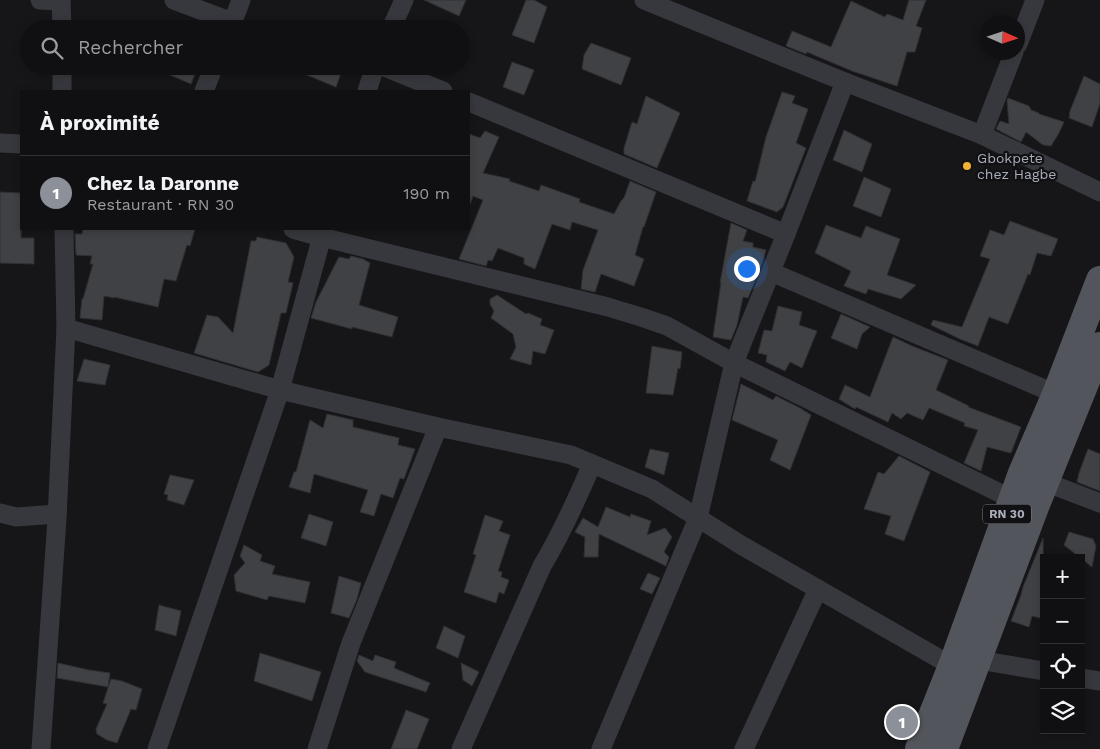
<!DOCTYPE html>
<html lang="fr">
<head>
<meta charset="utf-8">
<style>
	body { margin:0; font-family:"Work Sans",sans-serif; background:#1e1e20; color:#f1f3f6 }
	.controls { position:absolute; right:15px; bottom:15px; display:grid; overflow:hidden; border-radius:0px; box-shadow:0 2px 8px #0003 }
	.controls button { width:45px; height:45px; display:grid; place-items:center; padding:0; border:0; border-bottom:1px solid #303032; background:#101012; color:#f1f3f6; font:25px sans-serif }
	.compass { position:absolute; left:980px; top:15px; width:45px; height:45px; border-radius:50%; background:#101012; box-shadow:0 2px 8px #0003; rotate:93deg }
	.you { position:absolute; left:746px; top:268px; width:18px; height:18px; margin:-12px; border:4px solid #fff; border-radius:50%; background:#1a73e8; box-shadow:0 0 0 8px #1a73e833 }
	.badge { display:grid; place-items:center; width:32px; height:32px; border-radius:50%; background:#8c9099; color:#fff; font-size:16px; font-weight:700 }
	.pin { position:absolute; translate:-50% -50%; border:2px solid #fff; box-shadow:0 1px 5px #0006 }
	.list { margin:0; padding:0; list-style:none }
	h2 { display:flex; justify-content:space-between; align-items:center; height:65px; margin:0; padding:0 20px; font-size:21px }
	h2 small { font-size:16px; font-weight:400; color:#9c9d9f }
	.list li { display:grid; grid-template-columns:32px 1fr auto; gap:15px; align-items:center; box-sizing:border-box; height:75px; padding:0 20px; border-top:1px solid #303032 }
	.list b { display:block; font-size:19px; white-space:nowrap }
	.list p { margin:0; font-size:16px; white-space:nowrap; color:#9c9d9f }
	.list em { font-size:16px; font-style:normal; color:#9c9d9f }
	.icon { flex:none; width:28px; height:28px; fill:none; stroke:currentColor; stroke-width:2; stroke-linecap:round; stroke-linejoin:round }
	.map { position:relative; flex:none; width:1100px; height:749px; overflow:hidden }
	.search { position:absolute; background:#101012; box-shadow:0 2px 8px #0003; left:20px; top:20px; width:450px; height:55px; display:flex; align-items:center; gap:12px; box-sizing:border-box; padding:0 18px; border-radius:28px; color:#9c9d9f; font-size:19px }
	.panel { position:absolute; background:#101012; box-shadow:0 2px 8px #0003; left:20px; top:90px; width:450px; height:140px; border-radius:0px }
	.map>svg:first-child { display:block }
	.building { fill:#404145; stroke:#303034 }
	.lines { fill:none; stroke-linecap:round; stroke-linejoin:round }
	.street { stroke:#37383d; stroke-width:19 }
	.primary { stroke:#53555c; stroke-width:28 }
	.poi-dot { fill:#f2b134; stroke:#111113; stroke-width:2 }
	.labels { text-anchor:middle; stroke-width:4.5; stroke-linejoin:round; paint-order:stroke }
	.shield { fill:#111113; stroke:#7b7e86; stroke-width:1 }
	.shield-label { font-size:12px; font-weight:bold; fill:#a8adb8 }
	.poi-label { font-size:14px; fill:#a8adb8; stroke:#111113; text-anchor:start }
</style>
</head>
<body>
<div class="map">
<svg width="1100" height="749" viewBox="0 0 1100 749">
	<rect width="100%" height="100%" fill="#161618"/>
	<g class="building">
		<polygon points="424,0 466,0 459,16"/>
		<polygon points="526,0 534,0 547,7 534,43 512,35"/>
		<polygon points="909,0 926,0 916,26 922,28 915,52 907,52 897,86 852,71 807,52 806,54 786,46 792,31 831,47 851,1 885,17 887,14 903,20"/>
		<polygon points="591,43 631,58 621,85 582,69 584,55"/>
		<polygon points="512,62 534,70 524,95 503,87"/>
		<polygon points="149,66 198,66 191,84"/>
		<polygon points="285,66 331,66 341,73 336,87"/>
		<polygon points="1084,76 1100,84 1100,103 1092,127 1069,118 1070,111"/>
		<polygon points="782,92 795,96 792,103 808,109 796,143 806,148 783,207 777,212 747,201 753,181 755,182 766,137"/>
		<polygon points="646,96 680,113 657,168 624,154 624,148 632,122 637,124"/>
		<polygon points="1008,98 1029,106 1031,110 1039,113 1039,114 1064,122 1059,133 1051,146 1043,145 1026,132 1021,142 996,129 1000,121 1009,124 1007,101"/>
		<polygon points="844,130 872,144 862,172 833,160"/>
		<polygon points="485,131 499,137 483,173 510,179 509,181 539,191 541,185 580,199 579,202 614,214 621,201 624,198 630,181 656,192 644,227 643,227 635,255 644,259 634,286 601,274 595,292 581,289 583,270 598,230 572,222 570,230 552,224 535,269 524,264 524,258 498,248 492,261 488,260 486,266 459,259 483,200 473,196 469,207 469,134 480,138"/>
		<polygon points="864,177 891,189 881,217 853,206"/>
		<polygon points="0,192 20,193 21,203 21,238 34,238 34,264 0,263"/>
		<polygon points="1010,221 1058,239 1051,256 1037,253 1030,275 1028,274 1008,324 989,317 978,346 960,339 931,325 933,320 962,327 990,259 980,256 990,230 1004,235"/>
		<polygon points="731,223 747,230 743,241 753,243 753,247 766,250 762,264 748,298 743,297 737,325 731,340 713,337 721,283 720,283"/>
		<polygon points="826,225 861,238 866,226 900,239 887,275 916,285 901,299 868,289 866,294 844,286 851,271 815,253"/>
		<polygon points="83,229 195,229 190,246 187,245 176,281 164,279 158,307 114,297 114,298 104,296 102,320 80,318 82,299 83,299 93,264 90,264 92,256 76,255 75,234 82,234"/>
		<polygon points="257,237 286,243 294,257 288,282 293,283 286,313 281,313 269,365 258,372 194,353 207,315 218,317 233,333 251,241 256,241"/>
		<polygon points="351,256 363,259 370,263 359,305 398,317 392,337 352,327 352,329 311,318 316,302 339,257 349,259"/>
		<polygon points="497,295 526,314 528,313 542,319 540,325 554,330 545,354 533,351 531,365 510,359 516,347 513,334 491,318 494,311 490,304 490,299"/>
		<polygon points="778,306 802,312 799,325 817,331 802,368 790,362 785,371 766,362 767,355 758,353 764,330 772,331"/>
		<polygon points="841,314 870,327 862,334 857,349 831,338"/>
		<polygon points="893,337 912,346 948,360 936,390 969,406 968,407 1021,427 1011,453 987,447 981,471 964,463 978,430 964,426 965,423 929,408 923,420 907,413 901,419 892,413 888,422 856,407 855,409 839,399 845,385 870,397"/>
		<polygon points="652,346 682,352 680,369 678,368 673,395 646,393"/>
		<polygon points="84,359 110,365 105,385 77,381"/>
		<polygon points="741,384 773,400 776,396 800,408 811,415 790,470 770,460 778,440 732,420"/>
		<polygon points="327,414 353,420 353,427 399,438 398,445 415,449 404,479 400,478 393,498 381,494 374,516 360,512 368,490 314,474 310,493 289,487 294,472 296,472 310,420 323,428"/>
		<polygon points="650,449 669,453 664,475 645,467"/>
		<polygon points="1088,449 1100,454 1100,491 1077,482 1079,473"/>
		<polygon points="899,456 930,472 904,541 885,534 891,516 864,509 878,472 884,474"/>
		<polygon points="170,475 194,480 184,505 167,500 168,495 164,494"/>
		<polygon points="606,507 630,517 631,514 651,521 647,535 665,528 672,537 664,552 669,557 666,566 599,534 598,557 584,557 585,537 575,532 583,518 598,527"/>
		<polygon points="309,514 333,522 326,546 301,538"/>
		<polygon points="485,515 503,521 499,531 510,535 498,571 502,572 501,577 509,580 504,594 499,592 496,603 464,592 476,555 473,554"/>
		<polygon points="1069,532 1093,539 1096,546 1092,567 1064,545"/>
		<polygon points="1043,538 1044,619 1032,616 1029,627 1011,621 1021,595 1023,587"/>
		<polygon points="244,545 262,555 260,561 275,566 272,574 310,582 305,603 269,596 267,600 236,591 234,575 245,563 240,556"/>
		<polygon points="648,573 660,578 652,594 640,589"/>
		<polygon points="339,576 361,583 357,599 349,618 331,613"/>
		<polygon points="159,605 181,611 176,636 155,630"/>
		<polygon points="444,626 465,636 458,658 436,648"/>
		<polygon points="260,653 321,672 312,701 254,681"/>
		<polygon points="359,655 373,661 375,655 396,662 394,668 430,683 426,692 365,672 357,661"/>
		<polygon points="58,663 89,670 110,673 108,687 57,678"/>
		<polygon points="461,663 479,672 472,686 463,680"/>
		<polygon points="111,679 122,681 142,689 136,710 131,709 117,743 107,740 97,734 96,729 107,704 103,703"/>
		<polygon points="406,710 429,719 417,749 391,749"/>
	</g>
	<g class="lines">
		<g class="street">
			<polyline points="40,0 61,1"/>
			<polyline points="61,0 62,29"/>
			<polyline points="174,0 232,22"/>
			<polyline points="644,0 845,82 982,135 1100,192"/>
			<polyline points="230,29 241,0"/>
			<polyline points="391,29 404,0"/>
			<polyline points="1018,44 1035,0"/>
			<polyline points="62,66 62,91"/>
			<polyline points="382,66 443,91"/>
			<polyline points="204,91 214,66"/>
			<polyline points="367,91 375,66"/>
			<polyline points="469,102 786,234"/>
			<polyline points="982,135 1014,52"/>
			<polyline points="0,143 21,144"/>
			<polyline points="293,229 321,237 608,307 644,318 667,326 734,363 1012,499"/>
			<polyline points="771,272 1056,394"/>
			<polyline points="66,328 280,390 438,427 571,455 652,489 741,545 952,666"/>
			<polyline points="1045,482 1100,503"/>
			<polyline points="0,513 16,517 57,514"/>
			<polyline points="978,660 1044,671"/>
			<polyline points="1081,678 1100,681"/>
			<polyline points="41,749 57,519 66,328 64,229"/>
			<polyline points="157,749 280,390 324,229"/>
			<polyline points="317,749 351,643 438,427"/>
			<path d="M 461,749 L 542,566 C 562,533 577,499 592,464"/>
			<polyline points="601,749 698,518 734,363 786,234 845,82"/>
			<polyline points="744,749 818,589"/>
		</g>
		<g class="primary">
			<polyline points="919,749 952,666 1022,473 1056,394 1100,280"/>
			<polyline points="944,749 1035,507 1100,346"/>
		</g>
	</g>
	<circle class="poi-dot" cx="967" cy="166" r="5"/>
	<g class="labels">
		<rect class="shield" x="983" y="504.5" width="48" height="19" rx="4"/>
		<g class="shield-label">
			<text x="1007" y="518">RN 30</text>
		</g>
		<g class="poi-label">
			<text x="977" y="163">Gbokpete<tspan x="977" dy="16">chez Hagbe</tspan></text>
		</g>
	</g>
</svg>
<div class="controls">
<button>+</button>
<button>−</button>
<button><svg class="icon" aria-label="locate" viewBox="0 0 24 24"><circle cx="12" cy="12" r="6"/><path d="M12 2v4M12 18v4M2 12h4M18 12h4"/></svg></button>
<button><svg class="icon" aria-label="layers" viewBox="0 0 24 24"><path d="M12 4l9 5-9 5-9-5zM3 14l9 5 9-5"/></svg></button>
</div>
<svg class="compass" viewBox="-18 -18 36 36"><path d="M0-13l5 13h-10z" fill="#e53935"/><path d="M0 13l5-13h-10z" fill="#9c9d9f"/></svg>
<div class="you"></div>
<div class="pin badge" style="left:902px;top:722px">1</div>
<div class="search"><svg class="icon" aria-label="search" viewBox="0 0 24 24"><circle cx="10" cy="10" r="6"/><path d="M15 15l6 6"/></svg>Rechercher</div>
<section class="panel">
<h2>À proximité<small></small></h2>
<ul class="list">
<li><span class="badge">1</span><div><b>Chez la Daronne</b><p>Restaurant · RN 30</p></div><em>190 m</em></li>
</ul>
</section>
</div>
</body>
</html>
